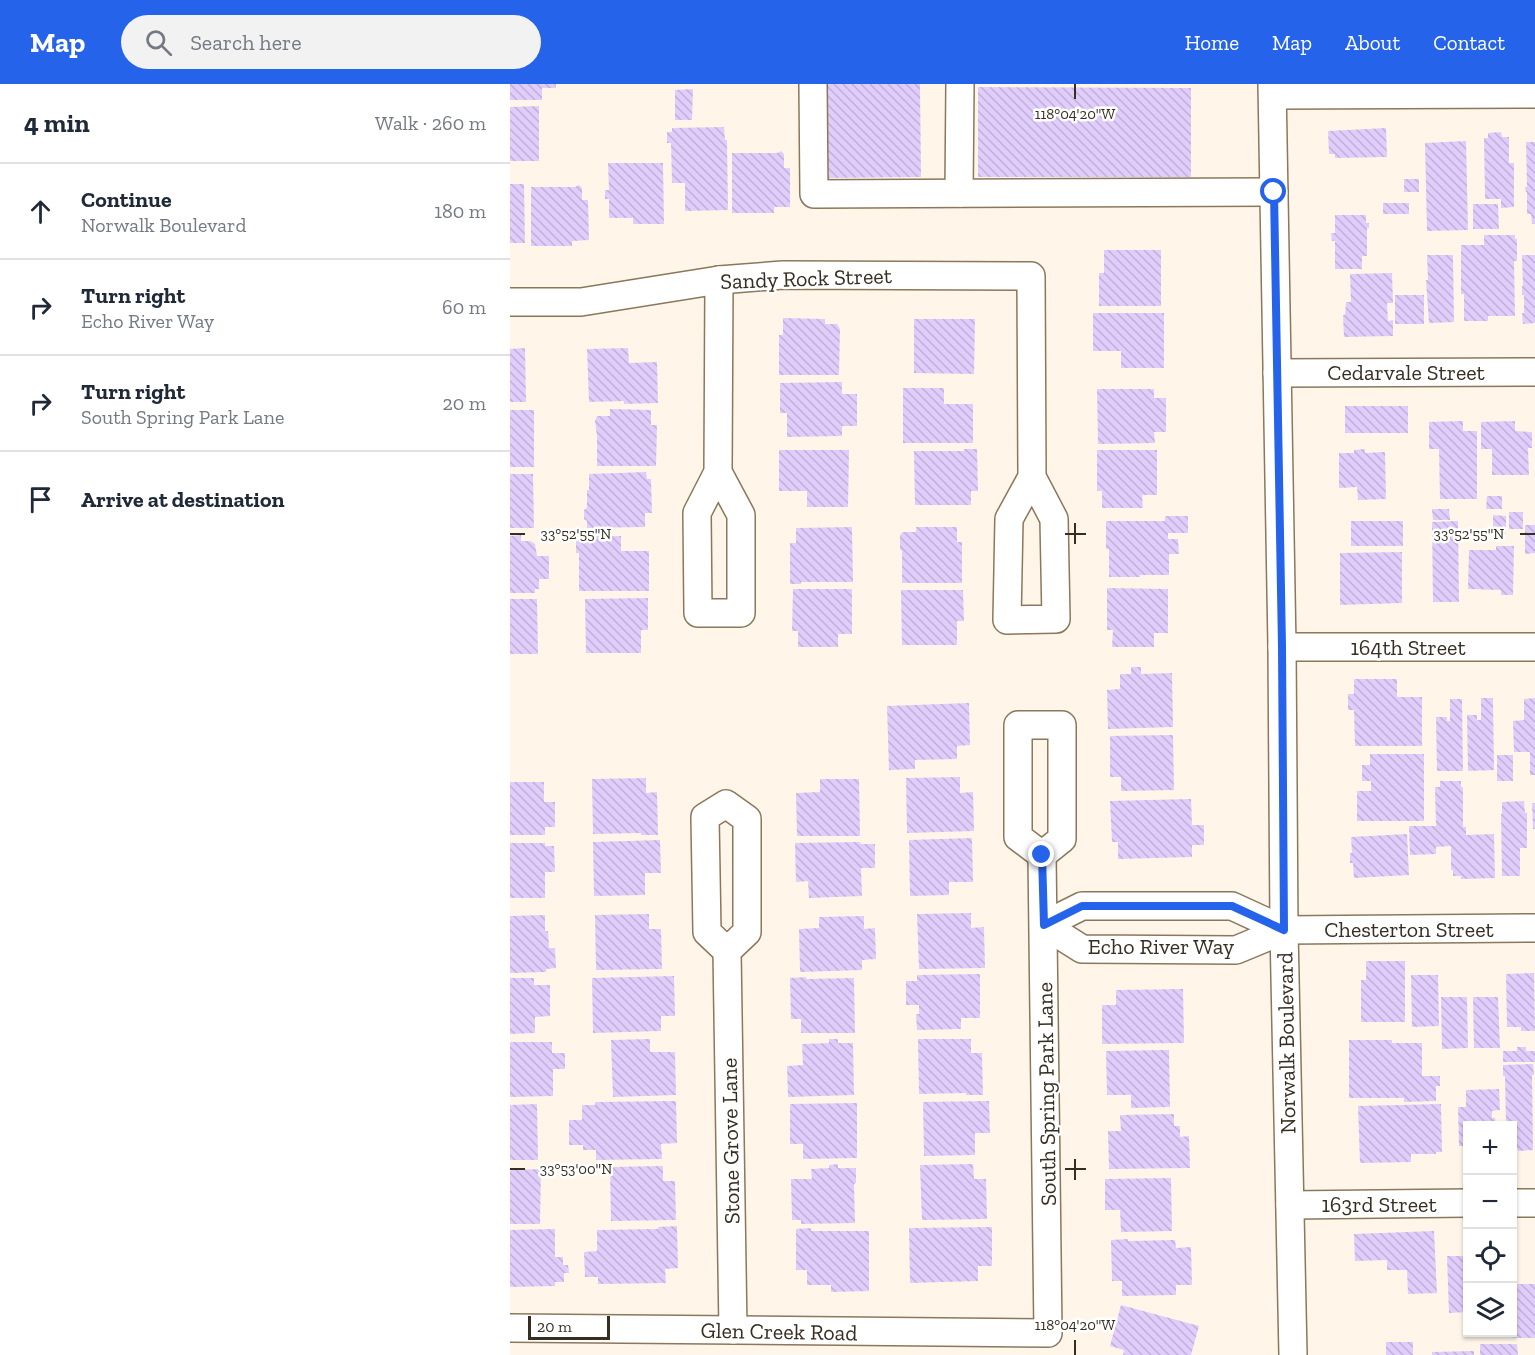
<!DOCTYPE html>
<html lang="en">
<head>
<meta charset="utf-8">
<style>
	body { margin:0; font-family:"Zilla Slab",serif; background:#f2f2f3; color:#1f2937 }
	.controls { position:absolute; right:18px; bottom:18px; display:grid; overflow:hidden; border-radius:0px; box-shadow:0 2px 4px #0004 }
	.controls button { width:54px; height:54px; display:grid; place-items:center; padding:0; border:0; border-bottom:2px solid #e0e1e3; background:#fff; color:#1f2937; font:30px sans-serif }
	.scale { position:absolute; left:18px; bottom:15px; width:82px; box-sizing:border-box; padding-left:6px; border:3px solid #372e22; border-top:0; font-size:16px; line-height:21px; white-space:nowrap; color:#372e22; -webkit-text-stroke:4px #fff; paint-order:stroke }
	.stop { position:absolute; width:18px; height:18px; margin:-14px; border:4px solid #2563eb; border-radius:50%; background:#fff }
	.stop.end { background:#2563eb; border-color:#fff; box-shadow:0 2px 6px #0008 }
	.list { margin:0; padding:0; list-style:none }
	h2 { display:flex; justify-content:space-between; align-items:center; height:78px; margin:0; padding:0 24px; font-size:26px }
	h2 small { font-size:20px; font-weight:400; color:#747a83 }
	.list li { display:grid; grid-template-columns:39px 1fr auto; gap:18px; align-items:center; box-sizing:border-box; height:96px; padding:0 24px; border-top:2px solid #e0e1e3 }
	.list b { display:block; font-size:22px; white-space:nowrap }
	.list p { margin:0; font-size:20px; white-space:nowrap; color:#747a83 }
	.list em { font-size:20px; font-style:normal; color:#747a83 }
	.icon { flex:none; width:33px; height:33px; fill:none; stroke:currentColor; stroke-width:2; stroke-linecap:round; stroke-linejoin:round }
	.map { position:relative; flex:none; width:1025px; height:1271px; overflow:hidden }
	header { display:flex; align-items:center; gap:36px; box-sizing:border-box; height:84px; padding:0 30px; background:#2563eb; color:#fff }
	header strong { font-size:28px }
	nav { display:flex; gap:33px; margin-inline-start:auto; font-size:21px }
	.search { width:420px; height:54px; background:#f2f2f3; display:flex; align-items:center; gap:15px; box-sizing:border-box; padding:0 21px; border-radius:33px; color:#747a83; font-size:22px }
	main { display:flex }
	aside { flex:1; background:#fff }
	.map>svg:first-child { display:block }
	.building { fill:url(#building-back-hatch) }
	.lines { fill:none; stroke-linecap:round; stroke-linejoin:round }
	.minor-casing { stroke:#8b775b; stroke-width:30 }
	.minor { stroke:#fff; stroke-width:27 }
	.route { stroke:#2563eb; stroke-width:8 }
	.ticks { fill:none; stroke:#372e22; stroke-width:2 }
	.labels { text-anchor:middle; stroke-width:5; stroke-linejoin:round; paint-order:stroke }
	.street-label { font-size:22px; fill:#372e22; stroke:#fff }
	.ticks-label { font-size:15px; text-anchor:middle; fill:#372e22; stroke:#fff; stroke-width:5; stroke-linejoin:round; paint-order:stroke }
</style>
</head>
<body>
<header>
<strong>Map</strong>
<div class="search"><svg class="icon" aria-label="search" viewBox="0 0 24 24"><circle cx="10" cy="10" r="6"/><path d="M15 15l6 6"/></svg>Search here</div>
<nav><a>Home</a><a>Map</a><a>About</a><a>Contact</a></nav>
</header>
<main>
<aside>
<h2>4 min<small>Walk · 260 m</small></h2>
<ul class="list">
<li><svg class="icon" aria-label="ahead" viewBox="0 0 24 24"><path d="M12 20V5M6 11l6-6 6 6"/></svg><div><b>Continue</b><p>Norwalk Boulevard</p></div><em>180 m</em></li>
<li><svg class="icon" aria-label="right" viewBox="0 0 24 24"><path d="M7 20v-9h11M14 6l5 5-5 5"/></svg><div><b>Turn right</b><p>Echo River Way</p></div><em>60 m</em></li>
<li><svg class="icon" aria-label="right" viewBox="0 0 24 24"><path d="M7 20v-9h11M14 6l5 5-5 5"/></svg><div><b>Turn right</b><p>South Spring Park Lane</p></div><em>20 m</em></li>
<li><svg class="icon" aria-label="arrive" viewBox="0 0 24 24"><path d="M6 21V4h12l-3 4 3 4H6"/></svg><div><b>Arrive at destination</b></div></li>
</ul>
</aside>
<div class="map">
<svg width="1025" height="1271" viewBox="0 0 1025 1271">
	<defs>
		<pattern id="building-back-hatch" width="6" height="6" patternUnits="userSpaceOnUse" patternTransform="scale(1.5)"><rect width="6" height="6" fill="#e0cdfb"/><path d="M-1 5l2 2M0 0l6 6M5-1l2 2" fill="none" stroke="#c1b0d7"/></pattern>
	</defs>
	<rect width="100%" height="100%" fill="#fff6e9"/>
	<g class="building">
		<polygon points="0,0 46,0 46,4 32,4 32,16 0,16"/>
		<polygon points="316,0 410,0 411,93 317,94"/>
		<polygon points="468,3 681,4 681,93 468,93"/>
		<polygon points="183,5 182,36 165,36 165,6"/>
		<polygon points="29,22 29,77 0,77 0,23"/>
		<polygon points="214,43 215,56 217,56 218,126 175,127 175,99 162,99 161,59 157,59 157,48 162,48 162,44"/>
		<polygon points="876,44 877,73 825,74 825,70 819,70 818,47"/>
		<polygon points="991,48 992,53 999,53 999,79 1004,79 1004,123 991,124 991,115 975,115 974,54 978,54 978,49"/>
		<polygon points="956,57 958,146 917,147 915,59"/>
		<polygon points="1016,58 1025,58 1025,140 1022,140 1021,130 1017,130 1017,108 1016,108 1015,103 1017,103"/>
		<polygon points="271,67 274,70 274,84 280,84 280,123 264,123 264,129 222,129 222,69 267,69"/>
		<polygon points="98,79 153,79 154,140 123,140 123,134 99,134 99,115 95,115 95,106 99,106"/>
		<rect x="894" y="95" width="15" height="13"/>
		<polygon points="0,100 14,100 15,159 0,159"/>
		<polygon points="69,101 72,104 72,116 78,116 79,156 62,157 62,162 21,162 21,103 65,103"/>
		<rect x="873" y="119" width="26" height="11"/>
		<polygon points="963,120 988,120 989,145 963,145"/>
		<polygon points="825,131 856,131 856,139 859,139 859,144 857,144 857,172 852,172 852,185 825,185 825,157 822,157 821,149 825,149"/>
		<polygon points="974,151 1005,151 1005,155 1007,155 1007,177 1004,177 1005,232 978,232 978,237 954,237 954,210 951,210 951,161 974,161"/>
		<polygon points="594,166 651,166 651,222 589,222 589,189 594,189"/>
		<polygon points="917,171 943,171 944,238 919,239 916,196 918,196"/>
		<polygon points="1012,171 1025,171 1025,239 1013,240 1012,229 1014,229 1014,211 1012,211 1012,202 1013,202"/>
		<polygon points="882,189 883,219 877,219 878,237 883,236 883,252 834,253 833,231 835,231 836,218 841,218 840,190"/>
		<rect x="885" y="211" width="29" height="29"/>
		<polygon points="583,229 654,229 654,284 611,284 611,267 583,267"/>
		<polygon points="273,234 315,235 315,240 327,240 330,245 329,291 269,291 269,251 273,251"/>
		<polygon points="404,235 465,235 464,290 404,289"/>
		<polygon points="15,264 16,318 0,318 0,265"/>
		<polygon points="118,264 119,279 147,278 148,319 114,320 114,317 79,318 77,265"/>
		<polygon points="332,298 332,310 347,310 347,342 332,342 332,352 277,353 277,329 270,329 270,299"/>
		<polygon points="393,304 434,304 434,320 463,320 463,359 393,359"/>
		<polygon points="587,305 644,305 644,314 656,314 656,348 644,348 645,359 588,360"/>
		<rect x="835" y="322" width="63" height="27"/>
		<polygon points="100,325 141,326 141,341 147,341 146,382 87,382 87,352 85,337 87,332 100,332"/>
		<rect x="0" y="326" width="24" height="57"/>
		<polygon points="953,337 953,347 967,347 967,415 930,415 929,365 919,365 919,338"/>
		<polygon points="1005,337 1005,347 1022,348 1022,364 1018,364 1019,391 982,391 982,365 971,365 971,338"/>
		<polygon points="454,365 467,365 468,407 461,407 461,421 405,421 404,367 454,367"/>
		<polygon points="855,365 855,369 875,368 876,415 848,416 847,403 829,404 829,369 844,369 844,366"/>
		<polygon points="269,366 339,366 338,423 297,423 297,407 269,407"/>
		<polygon points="587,366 647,366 647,411 632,411 633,424 592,424 592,407 587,407"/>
		<polygon points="136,388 137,395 141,395 142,429 135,429 135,443 77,444 77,437 74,435 74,426 77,424 77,406 79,406 79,390"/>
		<polygon points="0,390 23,390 24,444 0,444"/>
		<polygon points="977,412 992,412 992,425 976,425"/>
		<polygon points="922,425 939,425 940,436 923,436"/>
		<rect x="999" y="428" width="14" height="17"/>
		<polygon points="983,431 996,432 996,450 983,450"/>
		<polygon points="655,432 678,432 678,449 658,449 658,455 668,455 669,470 659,470 659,491 630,491 630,493 599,493 599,465 596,465 596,437 655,437"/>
		<rect x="841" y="437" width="52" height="25"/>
		<polygon points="948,437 949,518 923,518 922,438"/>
		<polygon points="1015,441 1025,441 1025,469 1015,470"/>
		<polygon points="342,443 343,498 291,498 291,500 280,500 280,459 286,459 286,444"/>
		<polygon points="406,443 447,443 447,458 452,458 452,499 392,499 392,467 390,465 390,451 393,448 406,448"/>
		<polygon points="11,451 11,457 20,457 25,460 27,472 39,472 39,495 29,495 29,505 25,505 25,509 0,509 0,452"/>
		<polygon points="66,452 111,452 111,467 139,467 139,507 69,507 69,469 66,469"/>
		<polygon points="986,462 1004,462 1003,511 991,511 991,506 958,505 959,466 986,466"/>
		<polygon points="892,468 892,519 830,521 830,469"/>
		<polygon points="597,504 658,505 658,549 644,549 644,563 602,563 603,546 597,546"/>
		<polygon points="283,505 342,505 342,550 328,550 328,563 288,563 288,547 282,547"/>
		<polygon points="391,506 453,506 454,537 447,537 447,561 392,561"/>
		<polygon points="138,514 138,546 131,546 131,569 76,569 75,515"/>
		<polygon points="0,515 27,515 28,570 0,570"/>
		<polygon points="621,583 631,583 631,590 662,589 663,643 598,645 597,606 610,605 610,590 621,590"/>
		<polygon points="844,595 887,595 887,613 912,613 912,662 845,662 844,626 838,626 838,610 844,610"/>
		<polygon points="971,614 983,614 984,686 958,687 957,631 967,631 967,636 971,636"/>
		<polygon points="1025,614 1025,691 1020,691 1020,668 1004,668 1003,637 1014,636 1014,615"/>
		<polygon points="940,615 952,615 953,687 927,687 926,633 937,633 937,637 940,637"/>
		<polygon points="459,619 460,661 447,662 447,675 405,676 405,685 379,686 377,622"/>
		<polygon points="663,651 664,706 611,707 611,693 600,693 600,652"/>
		<polygon points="860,670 914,670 914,737 847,737 847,707 861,707 861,697 852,697 852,681 860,681"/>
		<rect x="987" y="671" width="16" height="26"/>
		<polygon points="450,693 450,709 463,708 464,747 397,749 396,694"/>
		<polygon points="136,694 136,709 147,708 148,751 131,751 131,749 83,750 82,695"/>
		<polygon points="310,695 349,695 350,752 287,752 286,709 310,708"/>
		<polygon points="930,697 951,697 951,703 953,703 953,743 956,743 956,751 984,750 985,794 951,795 951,792 943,792 943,786 941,786 941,762 926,763 926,770 900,771 899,742 926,742 925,703 930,703"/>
		<polygon points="0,698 34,698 34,718 45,718 45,743 35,743 35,751 0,751"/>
		<polygon points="681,715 682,741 694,741 694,761 682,761 682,773 608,775 608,758 602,758 600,717"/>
		<polygon points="1014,717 1015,729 1017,729 1017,764 1010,764 1010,792 992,792 991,730 992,730 992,718"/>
		<polygon points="1022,719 1025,719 1025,745 1023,745"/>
		<polygon points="897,750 899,791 844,794 843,779 840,779 840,769 842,769 841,753"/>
		<polygon points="462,754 463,798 439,798 439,811 400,812 399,756"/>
		<polygon points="150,756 151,789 135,789 135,811 84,812 83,758"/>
		<polygon points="350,758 351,760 365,760 365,784 351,784 352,812 299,814 298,797 286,798 285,759"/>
		<polygon points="0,759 35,759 35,762 44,762 45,788 35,788 35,814 0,814"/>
		<polygon points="461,829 461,844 474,843 475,884 409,885 407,830"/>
		<polygon points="139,830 139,845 151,845 152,885 86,886 85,831"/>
		<polygon points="35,831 35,847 38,847 39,864 45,864 46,884 36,885 36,888 0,889 0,832"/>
		<polygon points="354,832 354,845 365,844 366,875 352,876 352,886 290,888 289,845 309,844 309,833"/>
		<polygon points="856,877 895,877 895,938 851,938 851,896 856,896"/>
		<polygon points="1024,889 1025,947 1011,947 1011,943 997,943 996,890"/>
		<polygon points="470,890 470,934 451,934 451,945 407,946 406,930 409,930 409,921 396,921 396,897 407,897 407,891"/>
		<polygon points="901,891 928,891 929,942 902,943"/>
		<polygon points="164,892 165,932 151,932 151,947 83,949 82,894"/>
		<polygon points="296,893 296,895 344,894 345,949 291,949 291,935 281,935 280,894"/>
		<polygon points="0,894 24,894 24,901 40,901 40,932 25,933 25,949 0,950"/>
		<polygon points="673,905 674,959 592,960 592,921 606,921 606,906"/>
		<polygon points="931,913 957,913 958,964 932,965"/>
		<polygon points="963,913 988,913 990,964 964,964"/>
		<polygon points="140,955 140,968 165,968 166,1011 103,1013 101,956"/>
		<polygon points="319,955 328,955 328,959 343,959 344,1011 278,1013 277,982 293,981 292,960 319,959"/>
		<polygon points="408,955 461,955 461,969 472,969 473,1011 456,1011 456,1009 409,1010"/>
		<polygon points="839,956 882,956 882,959 912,959 912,992 930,992 930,1002 926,1002 926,1017 894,1018 894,1014 839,1014"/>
		<polygon points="0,958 42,958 42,969 55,969 55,985 43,985 43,1012 0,1013"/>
		<polygon points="1007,963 1016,963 1016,967 1025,967 1025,978 993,978 993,967 1007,967"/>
		<polygon points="659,966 660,1023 621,1024 621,1011 597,1011 596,967"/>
		<polygon points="1023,980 1024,991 1022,991 1023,1066 1008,1067 1008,1065 1002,1065 1002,1042 996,1042 995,992 993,992 993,981"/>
		<polygon points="989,1005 990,1026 982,1027 982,1034 985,1034 986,1042 958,1042 958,1062 949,1062 948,1023 956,1023 956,1006"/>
		<polygon points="166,1017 167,1059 151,1060 152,1075 86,1076 86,1066 73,1066 73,1061 59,1061 59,1036 72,1036 72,1021 85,1021 85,1018"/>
		<polygon points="479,1017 480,1049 465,1049 465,1071 414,1072 413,1018"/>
		<polygon points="347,1019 347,1074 293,1075 293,1060 280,1060 280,1020"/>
		<polygon points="27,1020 28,1076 0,1076 0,1021"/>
		<polygon points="931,1020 932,1068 926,1068 926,1070 901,1070 901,1078 850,1079 848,1022"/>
		<polygon points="664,1030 664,1042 670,1042 670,1053 679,1052 680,1084 599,1085 598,1047 611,1047 610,1031"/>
		<polygon points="328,1080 328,1084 346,1084 346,1099 344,1100 345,1139 291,1140 291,1136 282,1136 281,1095 302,1095 301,1085 319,1084 319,1081"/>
		<polygon points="463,1080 464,1095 476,1095 477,1135 412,1136 410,1081"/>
		<polygon points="153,1082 153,1097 165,1097 166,1136 101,1137 100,1083"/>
		<polygon points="31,1085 30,1140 0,1140 0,1086"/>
		<polygon points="661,1094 662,1147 611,1148 610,1126 595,1126 595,1095"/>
		<polygon points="167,1142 168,1184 155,1185 156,1199 88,1200 88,1193 75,1193 74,1168 87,1167 87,1146 148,1145 148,1143"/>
		<polygon points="482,1143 482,1182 468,1182 468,1197 400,1199 399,1144"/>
		<polygon points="301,1144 301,1147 359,1147 359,1207 321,1208 321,1201 297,1201 297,1186 286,1186 286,1145"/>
		<polygon points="45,1145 45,1173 53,1173 53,1181 58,1181 59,1189 54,1189 54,1198 45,1198 45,1202 0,1203 0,1146"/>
		<polygon points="924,1147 927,1209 898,1210 897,1186 877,1186 877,1176 845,1177 844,1150"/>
		<polygon points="618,1155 618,1157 665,1156 666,1164 681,1163 682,1201 666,1201 666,1211 612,1212 612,1197 602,1197 601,1156"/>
		<polygon points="937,1172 958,1172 958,1228 939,1229"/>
		<polygon points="1002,1200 1025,1200 1025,1254 1003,1254"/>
		<polygon points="611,1221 689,1242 681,1271 613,1271 614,1266 600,1262"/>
		<polygon points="970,1248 998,1248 998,1252 970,1253"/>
		<rect x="876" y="1258" width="27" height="13"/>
		<polygon points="970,1260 1007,1260 1008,1271 970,1271"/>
		<polygon points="964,1267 964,1271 922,1271 922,1268"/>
	</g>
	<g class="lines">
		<defs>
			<g id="minor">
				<polyline points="303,0 304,110 764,108"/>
				<polyline points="762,0 772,563 774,846 783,1271"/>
				<polyline points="763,11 1025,10"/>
				<polyline points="449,109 450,0"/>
				<polyline points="0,218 71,218 209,196 273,191 521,192 522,393 544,435 546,535 497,536 499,435 522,393"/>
				<polyline points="767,289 1025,288"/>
				<polyline points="208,388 231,431 231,529 188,529 187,429 208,388 209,196"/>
				<polyline points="772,563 1025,563"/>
				<polygon points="508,641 552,641 552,755 532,771 508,753"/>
				<polyline points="534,841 572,865 726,866 774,846 1025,844"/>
				<polyline points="534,841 572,822 722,822 774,846"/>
				<polyline points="217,867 237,848 237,735 216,720 195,733 197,848 217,867 223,1246"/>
				<polyline points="1002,1119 1025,1119"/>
				<polyline points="780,1121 958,1119"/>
				<polyline points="0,1244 538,1249 532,771"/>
			</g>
		</defs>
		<use href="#minor" class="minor-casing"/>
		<use href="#minor" class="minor"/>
	</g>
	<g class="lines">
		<polyline class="route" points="532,771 534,841 572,822 722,822 774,846 772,563 764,108"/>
	</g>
	<path class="ticks" d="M 565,0 L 565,15M 565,439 L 565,460M 0,450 L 15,450M 555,450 L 576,450M 1010,450 L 1025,450M 565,1075 L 565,1096M 0,1085 L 15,1085M 555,1085 L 576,1085M 565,1256 L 565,1271"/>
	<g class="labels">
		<g class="street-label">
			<text transform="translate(296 194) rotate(-2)" y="8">Sandy Rock Street</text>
			<text x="896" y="296">Cedarvale Street</text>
			<text x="898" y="571">164th Street</text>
			<text x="899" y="853">Chesterton Street</text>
			<text x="651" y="870">Echo River Way</text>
			<text transform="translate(776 959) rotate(-91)" y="8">Norwalk Boulevard</text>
			<text transform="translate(536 1010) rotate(-91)" y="8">South Spring Park Lane</text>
			<text transform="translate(220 1057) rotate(-91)" y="8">Stone Grove Lane</text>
			<text x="869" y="1128">163rd Street</text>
			<text transform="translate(269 1247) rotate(1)" y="8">Glen Creek Road</text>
		</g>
	</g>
	<g class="ticks-label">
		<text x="565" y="35">118°04'20"W</text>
		<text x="959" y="455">33°52'55"N</text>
		<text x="66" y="455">33°52'55"N</text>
		<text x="66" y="1090">33°53'00"N</text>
		<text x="565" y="1246">118°04'20"W</text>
	</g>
</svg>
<div class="controls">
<button>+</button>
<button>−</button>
<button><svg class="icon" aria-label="locate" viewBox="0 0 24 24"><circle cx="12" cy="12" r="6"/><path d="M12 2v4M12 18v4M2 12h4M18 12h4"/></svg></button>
<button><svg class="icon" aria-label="layers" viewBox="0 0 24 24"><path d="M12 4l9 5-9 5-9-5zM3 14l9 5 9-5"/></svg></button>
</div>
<div class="scale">20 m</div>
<div class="stop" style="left:764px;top:108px"></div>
<div class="stop end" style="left:532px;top:771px"></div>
</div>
</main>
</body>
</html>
